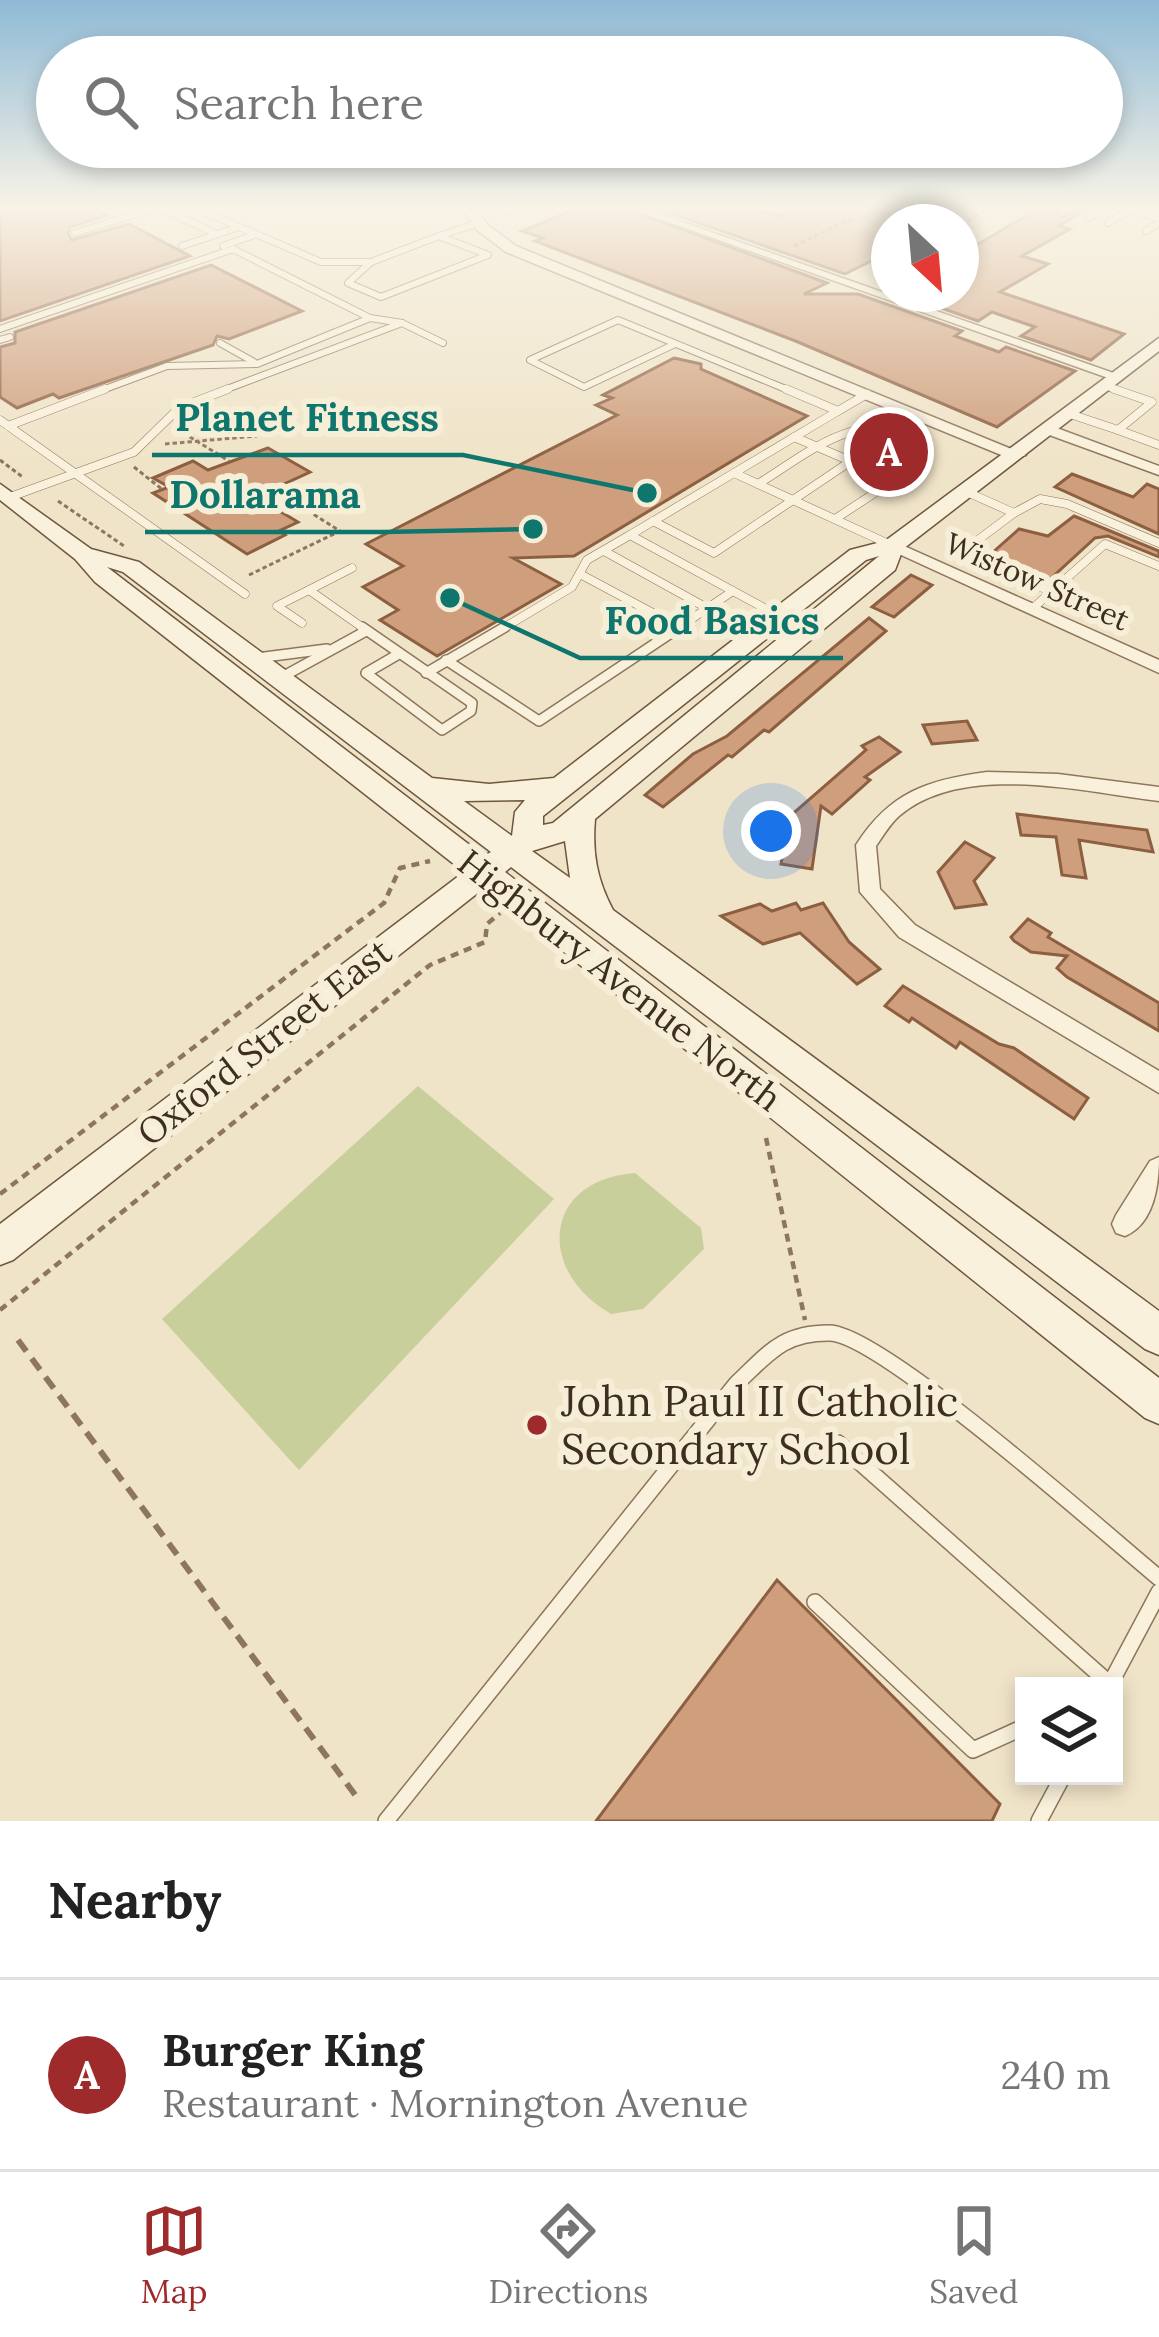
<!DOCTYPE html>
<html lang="en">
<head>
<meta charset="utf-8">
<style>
	body { margin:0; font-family:Lora,serif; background:#f2f2f2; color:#222 }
	.controls { position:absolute; right:36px; bottom:36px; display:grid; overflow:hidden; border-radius:0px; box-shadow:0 6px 18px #0003 }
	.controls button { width:108px; height:108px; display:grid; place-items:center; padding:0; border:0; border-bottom:3px solid #e0e0e0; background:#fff; color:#222; font:60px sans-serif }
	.compass { position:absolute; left:871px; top:204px; width:108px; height:108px; border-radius:50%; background:#fff; box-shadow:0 6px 18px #0003; rotate:154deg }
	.you { position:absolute; left:771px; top:831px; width:42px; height:42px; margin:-30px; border:9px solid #fff; border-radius:50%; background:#1a73e8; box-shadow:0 0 0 18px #1a73e833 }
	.badge { display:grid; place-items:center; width:78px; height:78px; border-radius:50%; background:#9e2a2b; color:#fff; font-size:39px; font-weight:700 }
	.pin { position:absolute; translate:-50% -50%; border:6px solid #fff; box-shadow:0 3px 12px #0006 }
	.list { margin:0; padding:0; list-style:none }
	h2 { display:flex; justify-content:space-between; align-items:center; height:156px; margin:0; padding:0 48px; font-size:51px }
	h2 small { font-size:39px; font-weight:400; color:#767676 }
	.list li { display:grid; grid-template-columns:78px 1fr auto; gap:36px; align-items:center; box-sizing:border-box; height:192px; padding:0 48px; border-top:3px solid #e0e0e0 }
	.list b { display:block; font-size:45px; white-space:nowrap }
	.list p { margin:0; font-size:39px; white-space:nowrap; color:#767676 }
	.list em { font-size:39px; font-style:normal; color:#767676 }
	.icon { flex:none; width:66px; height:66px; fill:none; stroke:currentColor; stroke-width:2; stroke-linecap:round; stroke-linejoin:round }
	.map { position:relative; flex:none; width:1159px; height:1821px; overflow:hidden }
	.search { position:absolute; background:#fff; box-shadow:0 6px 18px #0003; left:36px; right:36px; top:36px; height:132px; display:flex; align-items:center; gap:30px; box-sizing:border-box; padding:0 42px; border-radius:66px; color:#767676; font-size:45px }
	.sheet { height:348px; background:#fff }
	nav { display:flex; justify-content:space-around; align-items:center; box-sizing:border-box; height:168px; border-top:3px solid #e0e0e0; background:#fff; font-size:33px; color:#767676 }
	nav a { display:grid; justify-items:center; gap:6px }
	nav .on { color:#9e2a2b }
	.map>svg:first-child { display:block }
	.green { fill:#c9cf9b }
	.building { fill:#cf9f7d; stroke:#8d5f41; stroke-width:3 }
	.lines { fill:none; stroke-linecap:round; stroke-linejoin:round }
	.service-far3-casing { stroke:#8d765c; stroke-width:8 }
	.service-far2-casing { stroke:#8d765c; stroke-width:9 }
	.service-far1-casing { stroke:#8d765c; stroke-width:12 }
	.service-casing { stroke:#8d765c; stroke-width:18 }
	.minor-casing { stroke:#8d765c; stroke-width:3 }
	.tertiary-casing { stroke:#8d765c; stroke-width:3 }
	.secondary-casing { stroke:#6f573f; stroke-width:3 }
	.path-far2 { stroke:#8d765c; stroke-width:3; stroke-dasharray:4.5 3; stroke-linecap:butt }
	.path-far1 { stroke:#8d765c; stroke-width:4.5; stroke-dasharray:8 6; stroke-linecap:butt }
	.path { stroke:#8d765c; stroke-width:6; stroke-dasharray:14 9; stroke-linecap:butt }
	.service-far3 { stroke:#faf1dc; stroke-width:6 }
	.service-far2 { stroke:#faf1dc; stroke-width:8 }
	.service-far1 { stroke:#faf1dc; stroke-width:9 }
	.service { stroke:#faf1dc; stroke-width:15 }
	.minor { fill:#faf1dc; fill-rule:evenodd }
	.tertiary { fill:#faf1dc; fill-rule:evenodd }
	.secondary { fill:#faf1dc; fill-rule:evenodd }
	.poi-dot { fill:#9e2a2b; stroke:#f7eed8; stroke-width:4.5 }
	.labels { text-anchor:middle; stroke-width:12; stroke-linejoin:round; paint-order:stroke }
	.far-street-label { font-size:30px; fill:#3d2e20; stroke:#f7eed8 }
	.street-label { font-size:36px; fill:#3d2e20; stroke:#f7eed8 }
	.near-poi-label { font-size:42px; fill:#3d2e20; stroke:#f7eed8; text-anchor:start }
	.leader { fill:none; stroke:#0f766e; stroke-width:4.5 }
	.callout-dot { fill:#0f766e; stroke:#f7eed8; stroke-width:4.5 }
	.callout-label { font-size:39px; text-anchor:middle; font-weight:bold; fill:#0f766e; stroke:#f7eed8; stroke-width:12; stroke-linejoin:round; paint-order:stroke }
</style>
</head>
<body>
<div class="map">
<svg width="1159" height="1821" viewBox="0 0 1159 1821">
	<rect width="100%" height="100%" fill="#f0e4c8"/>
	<g class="green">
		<polygon points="418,1086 554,1199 299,1470 162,1319"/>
		<path d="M 635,1173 L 701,1228 L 704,1249 L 643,1309 L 611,1314 C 536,1271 542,1180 635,1173 Z"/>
	</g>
	<g class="building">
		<polygon points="0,206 88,206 107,215 70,227 68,234 72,240 129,224 190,256 0,321"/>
		<polygon points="583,206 619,206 827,283 804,294 858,294 962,331 955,336 999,352 1006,347 1075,371 997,427 798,342 535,241 543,238 522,231"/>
		<polygon points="650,206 743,206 778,216 814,206 889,206 889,252 845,274"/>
		<polygon points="1043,206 1058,206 1056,213 1064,218 1080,206 1094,206 1058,226 1070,229 1022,256 1048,264 1000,292 1124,334 1091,360 1021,336 1035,327 992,312 978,321 902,294 961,294 961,254"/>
		<polygon points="211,265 302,311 229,339 217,336 213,345 59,398 53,394 17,408 0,397 0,347 15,343 15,332"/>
		<polygon points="674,358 701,364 701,369 807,416 574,556 513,558 561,584 437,656 380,620 398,610 363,587 403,566 366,544 617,415 596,405 612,398 603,395"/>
		<polygon points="883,437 918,451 893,469 859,454"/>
		<polygon points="268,448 310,472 256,497 298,522 279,531 285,535 247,554 153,493 169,487 153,478 193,461 208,470"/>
		<polygon points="1072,474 1133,497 1147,484 1159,489 1159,534 1055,487"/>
		<polygon points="1074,516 1159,551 1159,557 1108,536 1095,538 1048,581 1014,570 994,557 992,553 1019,529 1048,536"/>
		<polygon points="911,575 932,585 894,617 872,607"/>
		<polygon points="869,618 886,631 769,732 764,730 732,757 728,755 663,807 645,795 693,754 727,736"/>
		<polygon points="967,721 977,740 932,744 923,725"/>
		<polygon points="879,737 900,752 865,777 870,780 832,814 821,806 812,869 781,864 789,817 866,750 862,746"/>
		<polygon points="1017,814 1147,830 1153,852 1079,840 1086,878 1062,875 1056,837 1021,835"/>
		<polygon points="965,842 994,858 974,881 986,904 955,908 938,872"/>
		<polygon points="796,903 801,910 823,903 849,942 880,969 857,984 800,933 763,944 721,916 760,904 772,911"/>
		<polygon points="1028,919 1051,933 1048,937 1159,1003 1159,1031 1067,977 1057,968 1067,956 1031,952 1014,941 1011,937"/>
		<polygon points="903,986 999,1044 1014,1048 1088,1098 1074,1119 960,1042 956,1048 912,1018 909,1022 885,1006"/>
		<polygon points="777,1580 1000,1804 992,1821 596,1821"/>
	</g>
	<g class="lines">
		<defs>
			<g id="service-far3">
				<polyline points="191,206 321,262 371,262"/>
				<polyline points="506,206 507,211"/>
				<polyline points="1113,206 1159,218"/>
				<polyline points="157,207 217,234"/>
				<polyline points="1063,211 1073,206"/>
				<polyline points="1089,218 1109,206"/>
				<polyline points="1108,223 1130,210"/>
				<polyline points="1146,231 1159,223"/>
				<polyline points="75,233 162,206"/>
				<polygon points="439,236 488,255 381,297 348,283 371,262"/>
				<polyline points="439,236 479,223"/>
				<polyline points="182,246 239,227"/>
				<polyline points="223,246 254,235"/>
				<polyline points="370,318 402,323 443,343"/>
				<polyline points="0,329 233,249 370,318 257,364 167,366 97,392"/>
				<polyline points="0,340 10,337"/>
				<polyline points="220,343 254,362"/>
				<polyline points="675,344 584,387 530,360 618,320 793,392"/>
				<polyline points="1104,386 1123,392"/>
				<polyline points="219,392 402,323"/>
			</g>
			<g id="service-far2">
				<polyline points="786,389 838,411 867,394"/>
				<polyline points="838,411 734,473 893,546"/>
				<polyline points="1070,414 1118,430 1152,402 1114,389"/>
				<polyline points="0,420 245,594"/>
				<polyline points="8,426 105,389"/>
				<polyline points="1118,430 1159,445"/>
				<polyline points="794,437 895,480"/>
				<path d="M 758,484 C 816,448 858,407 928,440 L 928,458 L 835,519"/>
				<polyline points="967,492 1014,513 962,552 1004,571"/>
				<polyline points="10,497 134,452 179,408 228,389"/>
				<polyline points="1014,513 1040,499 1067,504 1159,543"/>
				<polyline points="653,521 714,553 851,461"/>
				<polyline points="630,535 734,473"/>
				<polyline points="604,551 707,608"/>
				<polyline points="352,568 309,590 366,630"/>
				<polyline points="580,574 679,627"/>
				<polyline points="1018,577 1052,592"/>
				<polyline points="1032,609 1105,544 1159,566"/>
				<polyline points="302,623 277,606 309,590"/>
				<polyline points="500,630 572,587 587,560 630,535 779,616"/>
				<polyline points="675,630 733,591"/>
			</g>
			<g id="service-far1">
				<polyline points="362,627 472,703 471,711 442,730 366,673 397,655"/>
				<polyline points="257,658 327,649"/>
				<polyline points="446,660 539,721 680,627"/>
				<polyline points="426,673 505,627"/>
				<polyline points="282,677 366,631"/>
			</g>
			<g id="service">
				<polyline points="838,1443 1110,1684"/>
				<polyline points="815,1602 973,1750 1024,1727"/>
				<polyline points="1109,1686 1159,1592"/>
				<path d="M 386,1821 L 737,1383 C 769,1353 782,1333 829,1333 C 879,1332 1107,1535 1159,1578"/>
				<polyline points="1039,1821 1063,1776"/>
			</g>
			<g id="minor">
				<polygon points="623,206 637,206 1122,376 1111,379"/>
				<polygon points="1044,427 1054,427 1159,466 1159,475 1044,433"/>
				<polygon points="893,541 1159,660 1159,673 888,549 885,546"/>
				<path d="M 987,772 L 1058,774 L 1159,787 L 1159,801 C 1083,792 963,761 899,816 C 890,824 883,836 876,846 L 880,889 L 915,925 L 1159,1071 L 1159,1093 L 899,937 L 860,892 L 856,845 C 890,792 927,780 987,772 Z"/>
				<path d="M 1159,1157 C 1159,1185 1154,1224 1125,1236 L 1116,1233 L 1112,1224 L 1116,1215 L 1150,1161 Z"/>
			</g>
			<polygon id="tertiary" points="460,206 473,206 488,225 516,246 1026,455 1011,459 506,252 478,231"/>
			<path id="secondary" d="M 1159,338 L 1159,351 L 903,549 L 895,570 L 595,819 C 592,853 597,880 613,910 L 1159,1311 L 1159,1355 L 1145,1349 L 511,867 L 505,872 L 1159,1378 L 1159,1424 L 1145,1418 L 484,888 L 13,1260 L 0,1265 L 0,1224 L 464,872 L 95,582 L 75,559 L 0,500 L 0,484 L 91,549 L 139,562 L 432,778 L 489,784 L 554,778 L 850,550 L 885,541 ZM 879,556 L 553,823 L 543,825 L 543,816 L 866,560 ZM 107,567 L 123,572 L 491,852 L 484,856 ZM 525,800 L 515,812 L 512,836 L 464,801 ZM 565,841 L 570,878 L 532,851 Z"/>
		</defs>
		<use href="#service-far3" class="service-far3-casing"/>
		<use href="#service-far2" class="service-far2-casing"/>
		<use href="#service-far1" class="service-far1-casing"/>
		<use href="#service" class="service-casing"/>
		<use href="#minor" class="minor-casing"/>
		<use href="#tertiary" class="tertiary-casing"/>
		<use href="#secondary" class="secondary-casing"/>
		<g class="path-far2">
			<polyline points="961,224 995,206"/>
			<polyline points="794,246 853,218"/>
			<polyline points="177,429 229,461"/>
			<polyline points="165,444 257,436"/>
			<polyline points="0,460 24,478"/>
			<polyline points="134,467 163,490"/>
			<polyline points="58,501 124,546"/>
			<polyline points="249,575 340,531 273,489"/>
		</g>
		<g class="path-far1">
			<polyline points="766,1138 805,1320"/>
			<polyline points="0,1194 384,903 400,868 430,861"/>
			<polyline points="0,1310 430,965 485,942 487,924 500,913"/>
		</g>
		<polyline class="path" points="18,1340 356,1796"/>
		<use href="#service-far3" class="service-far3"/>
		<use href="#service-far2" class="service-far2"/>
		<use href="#service-far1" class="service-far1"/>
		<use href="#service" class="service"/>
		<use href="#minor" class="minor"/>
		<use href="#tertiary" class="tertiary"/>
		<use href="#secondary" class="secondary"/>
	</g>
	<linearGradient id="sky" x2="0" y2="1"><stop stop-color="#8fbad6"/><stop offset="0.45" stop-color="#f8f3e6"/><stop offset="1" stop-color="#f8f3e6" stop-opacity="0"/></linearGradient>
	<rect width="1159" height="461" fill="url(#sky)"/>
	<circle class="poi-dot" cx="537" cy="1425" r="12"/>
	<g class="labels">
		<g class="far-street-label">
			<text transform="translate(1037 582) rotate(24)" y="10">Wistow Street</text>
		</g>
		<g class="street-label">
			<text transform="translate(620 980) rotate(38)" y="13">Highbury Avenue North</text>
			<text transform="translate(264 1042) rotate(-38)" y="13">Oxford Street East</text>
		</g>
		<g class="near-poi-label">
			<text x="561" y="1416">John Paul II Catholic<tspan x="561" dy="48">Secondary School</tspan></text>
		</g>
	</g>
	<path class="leader" d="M647 493L463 455H152M533 529L384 532H145M450 598L580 658H843"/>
	<g class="callout-dot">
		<circle cx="647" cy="493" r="12"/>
		<circle cx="533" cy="529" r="12"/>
		<circle cx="450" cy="598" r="12"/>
	</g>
	<g class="callout-label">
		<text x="307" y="431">Planet Fitness</text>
		<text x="265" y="508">Dollarama</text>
		<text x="712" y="634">Food Basics</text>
	</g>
</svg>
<div class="controls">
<button><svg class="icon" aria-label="layers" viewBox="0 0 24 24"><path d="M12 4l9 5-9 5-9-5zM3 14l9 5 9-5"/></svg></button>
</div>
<svg class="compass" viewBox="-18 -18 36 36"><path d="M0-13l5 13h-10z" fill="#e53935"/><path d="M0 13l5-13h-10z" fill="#767676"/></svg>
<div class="you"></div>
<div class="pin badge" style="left:889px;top:452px">A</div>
<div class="search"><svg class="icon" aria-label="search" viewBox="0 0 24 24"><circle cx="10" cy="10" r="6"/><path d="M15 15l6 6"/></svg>Search here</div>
</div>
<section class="sheet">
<h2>Nearby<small></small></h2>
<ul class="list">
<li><span class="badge">A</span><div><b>Burger King</b><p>Restaurant · Mornington Avenue</p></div><em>240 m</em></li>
</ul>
</section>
<nav>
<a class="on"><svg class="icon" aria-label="map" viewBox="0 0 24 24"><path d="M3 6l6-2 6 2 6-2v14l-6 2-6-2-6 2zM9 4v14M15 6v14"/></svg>Map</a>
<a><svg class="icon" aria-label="directions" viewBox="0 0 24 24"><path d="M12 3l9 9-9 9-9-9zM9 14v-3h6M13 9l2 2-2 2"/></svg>Directions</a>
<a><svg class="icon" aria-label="saved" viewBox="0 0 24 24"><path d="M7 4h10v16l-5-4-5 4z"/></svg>Saved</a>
</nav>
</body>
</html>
